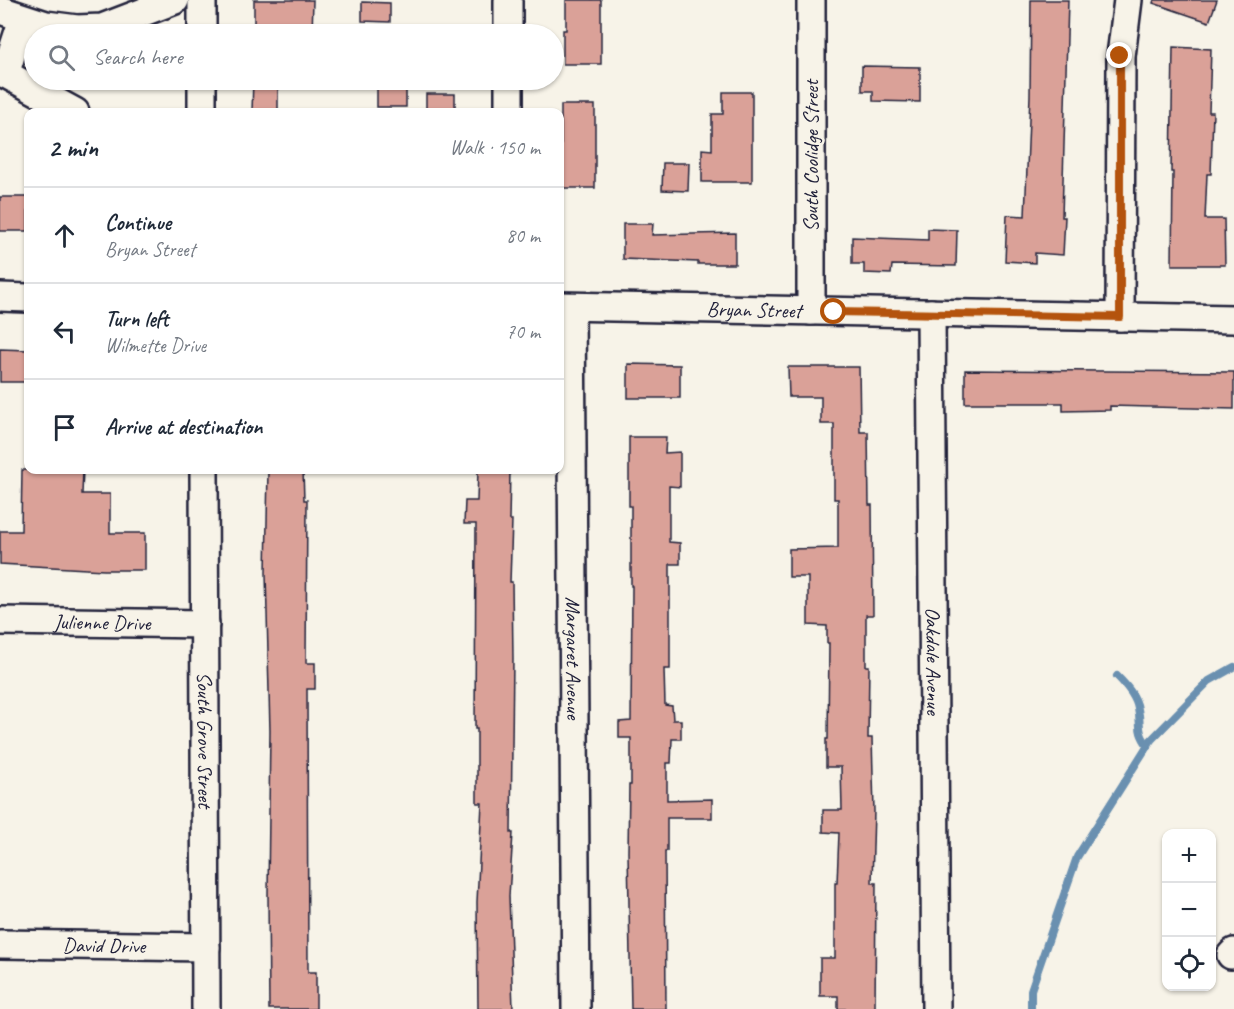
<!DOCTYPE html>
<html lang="en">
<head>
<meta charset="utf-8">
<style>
	body { margin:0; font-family:Caveat,sans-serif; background:#f6f6f7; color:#1f2937 }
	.controls { position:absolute; right:18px; bottom:18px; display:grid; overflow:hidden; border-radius:12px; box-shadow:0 2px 4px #0004 }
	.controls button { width:54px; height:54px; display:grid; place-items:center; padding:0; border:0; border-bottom:2px solid #e0e1e3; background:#fff; color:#1f2937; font:30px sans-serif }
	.stop { position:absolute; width:18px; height:18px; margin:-14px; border:4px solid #b45309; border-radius:50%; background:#fff }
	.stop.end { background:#b45309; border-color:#fff; box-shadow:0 2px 6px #0008 }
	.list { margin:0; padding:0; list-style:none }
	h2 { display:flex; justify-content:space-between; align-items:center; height:78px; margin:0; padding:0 24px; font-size:26px }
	h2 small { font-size:20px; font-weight:400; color:#747a83 }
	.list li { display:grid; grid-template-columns:39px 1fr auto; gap:18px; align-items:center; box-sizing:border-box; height:96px; padding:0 24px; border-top:2px solid #e0e1e3 }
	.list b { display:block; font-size:22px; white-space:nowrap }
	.list p { margin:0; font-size:20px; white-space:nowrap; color:#747a83 }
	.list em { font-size:20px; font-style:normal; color:#747a83 }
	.icon { flex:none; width:33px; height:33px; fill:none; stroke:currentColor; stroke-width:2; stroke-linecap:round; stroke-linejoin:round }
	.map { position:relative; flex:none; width:1234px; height:1009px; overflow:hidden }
	.search { position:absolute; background:#fff; box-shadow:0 2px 4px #0004; left:24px; top:24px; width:540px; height:66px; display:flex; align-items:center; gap:15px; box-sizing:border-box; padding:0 21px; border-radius:33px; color:#747a83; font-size:22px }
	.panel { position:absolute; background:#fff; box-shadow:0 2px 4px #0004; left:24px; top:108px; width:540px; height:366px; border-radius:12px }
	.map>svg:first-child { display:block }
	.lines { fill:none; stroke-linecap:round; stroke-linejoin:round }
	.stream { stroke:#6b90b0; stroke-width:8 }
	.building { fill:#daa198; stroke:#22223b; stroke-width:1.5 }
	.minor-casing { stroke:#22223b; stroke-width:32 }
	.minor { stroke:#f7f3e8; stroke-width:27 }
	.route { stroke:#b45309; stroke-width:8 }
	.labels { text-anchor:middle; stroke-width:5; stroke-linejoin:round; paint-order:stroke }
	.street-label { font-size:21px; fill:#22223b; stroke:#f7f3e8 }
</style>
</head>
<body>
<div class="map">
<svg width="1234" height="1009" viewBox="0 0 1234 1009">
	<rect width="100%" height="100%" fill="#f7f3e8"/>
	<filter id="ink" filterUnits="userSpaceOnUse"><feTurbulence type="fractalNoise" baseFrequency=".0167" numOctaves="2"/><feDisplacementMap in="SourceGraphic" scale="12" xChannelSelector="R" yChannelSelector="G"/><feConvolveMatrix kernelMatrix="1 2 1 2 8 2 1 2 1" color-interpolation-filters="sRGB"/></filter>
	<g filter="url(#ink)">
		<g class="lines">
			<g class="stream">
				<path d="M 1117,676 C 1126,685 1136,696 1138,709 C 1142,727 1136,729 1148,746"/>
				<polyline points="1031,1009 1031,990 1077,857 1151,740 1209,681 1234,667"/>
			</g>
		</g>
		<g class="building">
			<polygon points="254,0 313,0 312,34 254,34"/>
			<polygon points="566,0 601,0 601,64 563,64 563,30 566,30"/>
			<polygon points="1031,0 1068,0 1062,217 1065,217 1063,255 1035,253 1035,263 1005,261 1007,215 1025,216 1030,96"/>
			<polygon points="1154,0 1217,0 1209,22 1153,3"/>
			<polygon points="362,2 390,3 390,22 362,21"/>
			<polygon points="1173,47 1211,49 1209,112 1213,112 1211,174 1207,174 1205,219 1224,219 1225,265 1172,265 1173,172 1171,172"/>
			<polygon points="862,66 920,67 920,102 873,101 873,91 862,91"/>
			<polygon points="253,80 278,80 278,112 252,112"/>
			<rect x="377" y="87" width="29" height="20"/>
			<polygon points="723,92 752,92 752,182 702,182 702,149 712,150 712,114 723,114"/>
			<rect x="426" y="94" width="29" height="18"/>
			<rect x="561" y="105" width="34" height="83"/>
			<polygon points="663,163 689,163 688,191 662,190"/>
			<rect x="0" y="197" width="28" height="34"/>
			<polygon points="623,224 653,224 652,235 735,233 735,264 698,264 698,262 623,259"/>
			<polygon points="928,229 957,230 956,266 892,265 891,274 864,273 864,264 852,264 852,237 928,240"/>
			<polygon points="0,349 28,350 28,382 0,382"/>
			<polygon points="628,364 680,365 680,398 628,398"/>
			<polygon points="788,367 859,367 860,432 868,432 869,505 872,505 873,615 866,615 866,666 869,666 868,738 872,738 874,811 872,883 876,883 875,1009 838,1009 838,996 820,996 820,958 835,958 835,883 837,883 839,833 823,832 823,810 842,810 841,767 826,767 826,739 828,739 829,643 827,643 827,626 808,625 808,577 789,577 789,549 838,548 838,499 834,499 834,424 821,424 821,397 789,397"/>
			<polygon points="965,370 1234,372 1234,409 1110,406 1110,410 1063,411 1063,403 965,403"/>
			<polygon points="629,437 666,437 665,453 680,452 680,487 669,486 669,542 680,543 680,564 670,564 670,669 664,669 665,705 672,706 673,720 681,720 681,739 672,739 671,763 667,763 667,800 712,799 712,818 667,818 667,851 665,851 666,1009 631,1009 628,852 629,785 631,785 631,738 619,738 619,722 631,721 632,586 631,586 631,506 629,506"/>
			<polygon points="22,470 83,470 82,494 110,494 110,533 145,533 145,570 104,570 0,564 0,531 21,531"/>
			<polygon points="268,470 303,470 304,500 307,500 306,663 315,663 315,689 307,689 308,972 316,972 316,1009 269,1009 268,895 270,731 266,573"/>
			<polygon points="478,470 510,470 509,520 512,520 510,582 512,582 513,658 511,833 513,833 509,896 513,1009 478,1009 477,902 482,803 477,803 477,729 475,729 476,524 464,524 465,501 477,501"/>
		</g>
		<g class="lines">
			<defs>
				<g id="minor">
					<polyline points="202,0 202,34"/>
					<polyline points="508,0 508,34"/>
					<polyline points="811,0 811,311"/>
					<polyline points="0,10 46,25 77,29 102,28 175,0"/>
					<polyline points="0,71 75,112"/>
					<polyline points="5,74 23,19"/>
					<polyline points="202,80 202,112"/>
					<polyline points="509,80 509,112"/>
					<polyline points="0,297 28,298"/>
					<path id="s1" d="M 560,306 L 1234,319"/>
					<path id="s2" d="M 571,307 L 576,1009"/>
					<path id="s3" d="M 931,313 L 936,1009"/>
					<polyline points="1120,317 1121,56 1128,0"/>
					<path id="s4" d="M 204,470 L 206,1009"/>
					<path id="s5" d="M 0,621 L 205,624"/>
					<path id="s6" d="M 0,944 L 206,947"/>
					<polyline points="1231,955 1234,952"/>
				</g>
			</defs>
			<use href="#minor" class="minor-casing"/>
			<use href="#minor" class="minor"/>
		</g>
	</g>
	<g class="lines" filter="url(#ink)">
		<polyline class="route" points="834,312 1120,317 1120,56"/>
	</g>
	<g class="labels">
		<g class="street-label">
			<text transform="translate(811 156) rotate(-90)" y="7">South Coolidge Street</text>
			<text dy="7" stroke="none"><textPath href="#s1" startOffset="194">Bryan Street</textPath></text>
			<text dy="7" stroke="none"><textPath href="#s5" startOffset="102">Julienne Drive</textPath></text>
			<text dy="7" stroke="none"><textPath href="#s2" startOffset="351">Margaret Avenue</textPath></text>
			<text dy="7" stroke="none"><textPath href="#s3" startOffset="348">Oakdale Avenue</textPath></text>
			<text dy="7" stroke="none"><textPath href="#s4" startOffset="270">South Grove Street</textPath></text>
			<text dy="7" stroke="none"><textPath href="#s6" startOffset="104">David Drive</textPath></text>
		</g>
	</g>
</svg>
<div class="controls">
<button>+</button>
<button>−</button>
<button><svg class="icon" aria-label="locate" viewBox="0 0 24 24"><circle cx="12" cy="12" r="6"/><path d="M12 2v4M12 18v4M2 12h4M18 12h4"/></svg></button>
</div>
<div class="stop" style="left:834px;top:312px"></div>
<div class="stop end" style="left:1120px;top:56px"></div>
<div class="search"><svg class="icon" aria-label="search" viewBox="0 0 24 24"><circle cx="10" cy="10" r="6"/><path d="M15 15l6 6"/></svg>Search here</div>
<section class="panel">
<h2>2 min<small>Walk · 150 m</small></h2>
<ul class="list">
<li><svg class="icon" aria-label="ahead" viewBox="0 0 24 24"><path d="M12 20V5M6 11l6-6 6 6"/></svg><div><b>Continue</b><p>Bryan Street</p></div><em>80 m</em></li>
<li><svg class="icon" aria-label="left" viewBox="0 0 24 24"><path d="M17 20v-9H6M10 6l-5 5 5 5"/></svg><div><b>Turn left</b><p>Wilmette Drive</p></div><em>70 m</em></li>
<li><svg class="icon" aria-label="arrive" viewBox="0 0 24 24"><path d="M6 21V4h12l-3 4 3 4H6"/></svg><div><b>Arrive at destination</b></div></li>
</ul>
</section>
</div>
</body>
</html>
